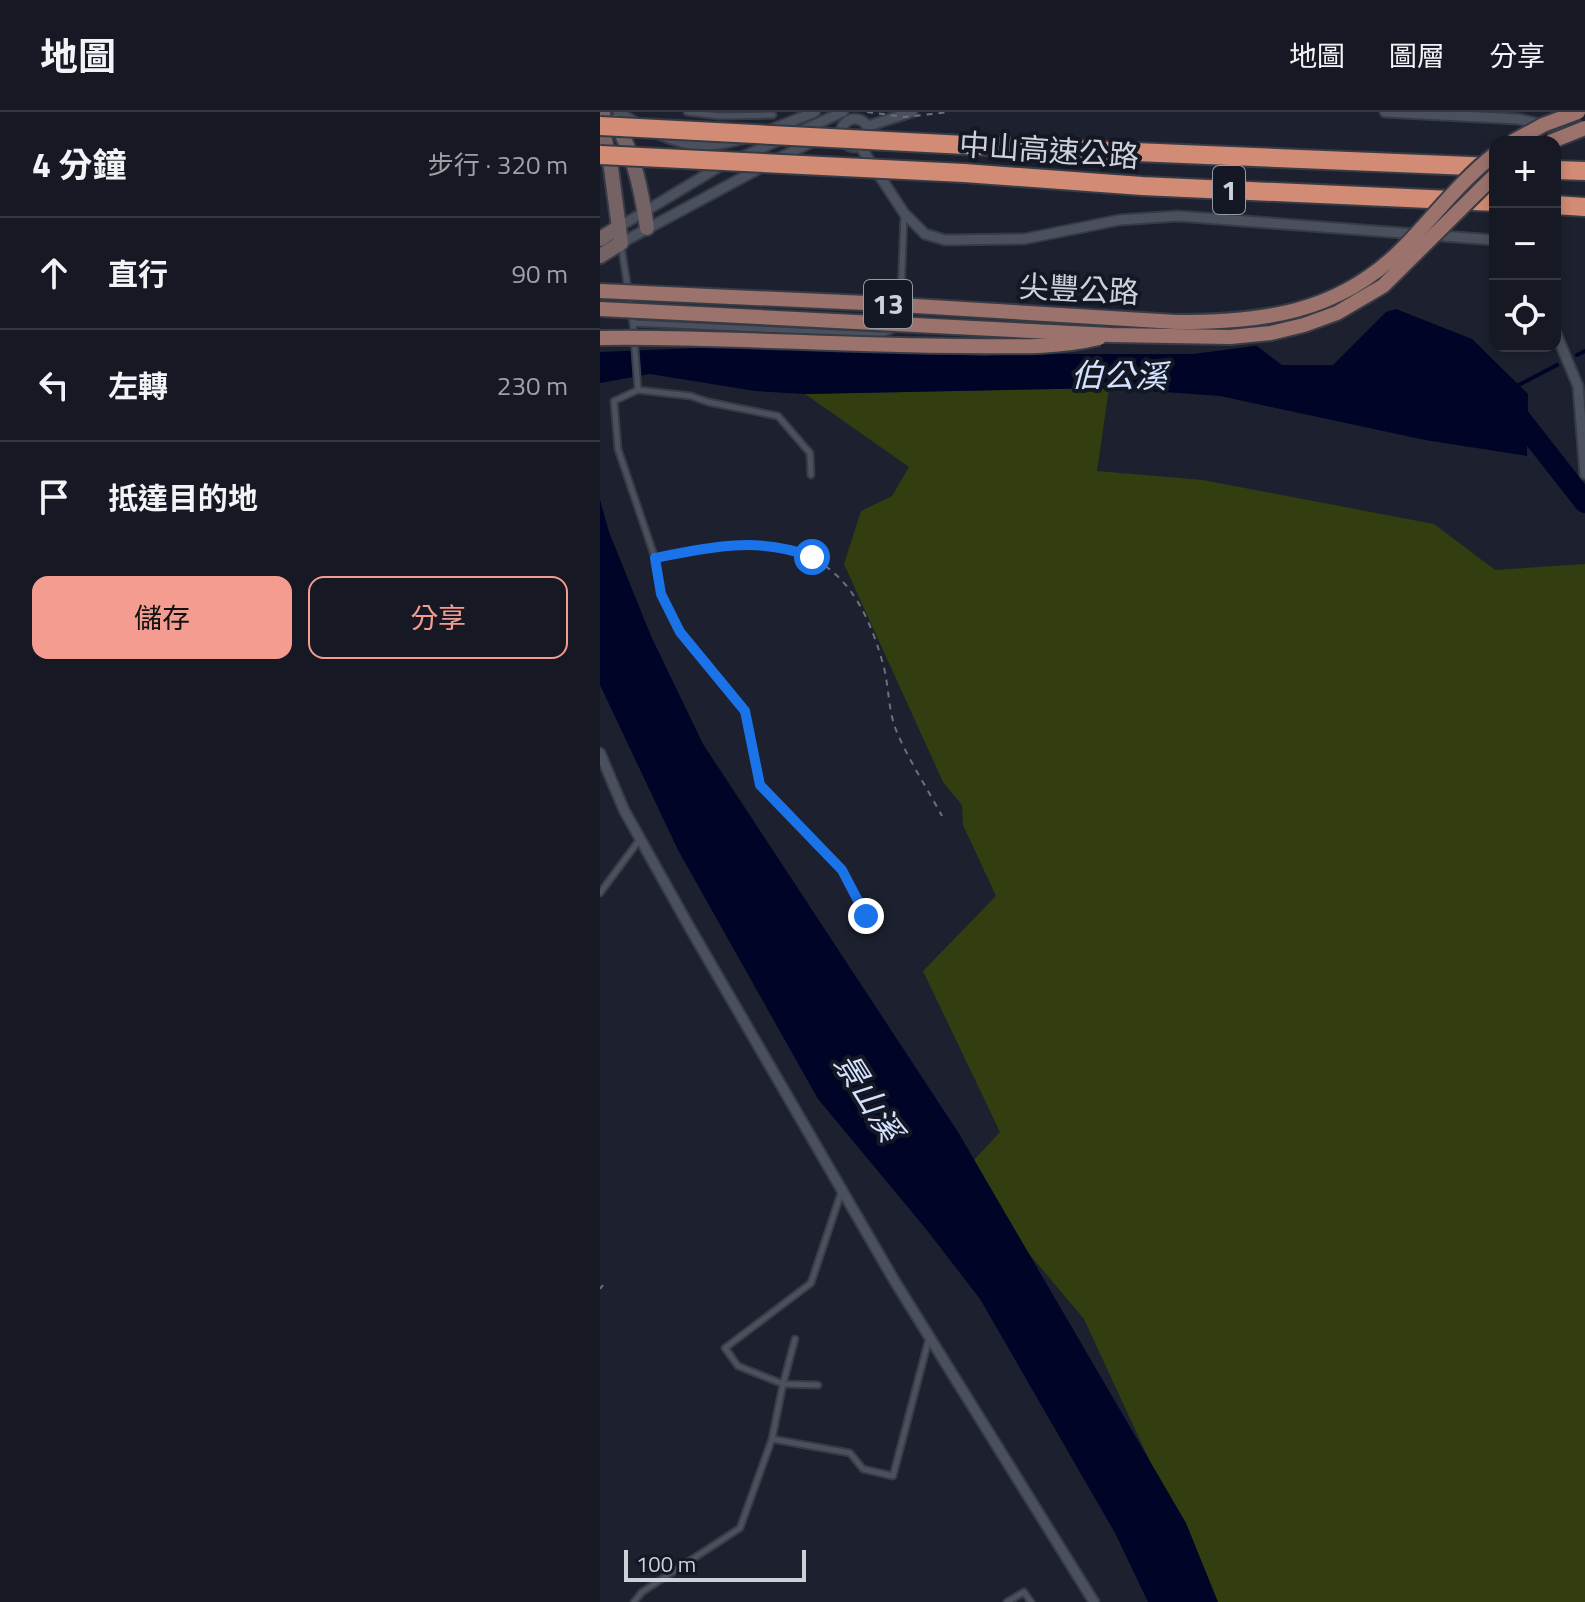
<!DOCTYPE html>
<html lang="zh-TW">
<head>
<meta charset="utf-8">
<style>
	body { margin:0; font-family:"Titillium Web","Noto Sans TC",sans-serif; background:#1f222b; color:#f1f3f6 }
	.controls { position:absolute; right:24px; top:24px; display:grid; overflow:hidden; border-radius:16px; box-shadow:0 4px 12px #0003 }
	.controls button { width:72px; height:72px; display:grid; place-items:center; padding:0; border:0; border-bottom:2px solid #353841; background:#161923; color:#f1f3f6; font:40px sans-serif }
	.scale { position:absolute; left:24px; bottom:20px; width:182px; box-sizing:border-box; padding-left:8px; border:4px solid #ced1da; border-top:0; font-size:22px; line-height:28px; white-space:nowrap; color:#ced1da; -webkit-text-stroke:6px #141825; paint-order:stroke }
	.stop { position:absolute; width:24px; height:24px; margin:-18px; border:6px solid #1a73e8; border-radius:50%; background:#fff }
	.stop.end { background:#1a73e8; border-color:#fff; box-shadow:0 2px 8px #0008 }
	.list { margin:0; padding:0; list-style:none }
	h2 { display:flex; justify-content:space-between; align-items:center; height:104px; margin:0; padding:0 32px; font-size:34px }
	h2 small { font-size:26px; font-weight:400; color:#9ea0a6 }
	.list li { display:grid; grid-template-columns:52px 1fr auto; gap:24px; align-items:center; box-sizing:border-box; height:112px; padding:0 32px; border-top:2px solid #353841 }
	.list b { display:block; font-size:30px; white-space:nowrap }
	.list em { font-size:26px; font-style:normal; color:#9ea0a6 }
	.actions { display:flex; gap:16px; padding:24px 32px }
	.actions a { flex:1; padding:18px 0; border:2px solid #f59c91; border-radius:16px; text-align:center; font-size:28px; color:#f59c91 }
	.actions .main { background:#f59c91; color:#111 }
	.icon { flex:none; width:44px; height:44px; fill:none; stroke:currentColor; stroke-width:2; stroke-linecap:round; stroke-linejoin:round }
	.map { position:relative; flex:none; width:985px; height:1490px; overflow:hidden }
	header { display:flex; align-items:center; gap:48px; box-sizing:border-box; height:112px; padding:0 40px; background:#161923; border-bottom:2px solid #353841 }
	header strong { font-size:38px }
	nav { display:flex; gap:44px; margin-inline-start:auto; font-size:28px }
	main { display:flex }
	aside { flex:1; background:#161923 }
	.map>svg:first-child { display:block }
	.green { fill:#323d10 }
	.water { fill:#000426 }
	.pier { fill:#1d212f }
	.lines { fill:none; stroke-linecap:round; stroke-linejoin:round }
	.stream { stroke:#000426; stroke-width:4 }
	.river { stroke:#000426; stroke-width:22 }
	.lane-casing { stroke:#373b45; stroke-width:9 }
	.street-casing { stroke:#373b45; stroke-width:13 }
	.secondary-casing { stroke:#373b45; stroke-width:18 }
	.highway-casing { stroke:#373b45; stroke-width:22 }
	.path { stroke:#6d707c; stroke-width:2; stroke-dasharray:6 6; stroke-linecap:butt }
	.lane { stroke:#4b505f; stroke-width:5 }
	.street { stroke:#4b505f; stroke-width:9 }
	.secondary { stroke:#746265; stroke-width:14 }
	.highway { stroke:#d28b74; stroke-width:18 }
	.primary-bridge-casing { stroke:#373b45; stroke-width:18; stroke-linecap:butt }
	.highway-bridge-casing { stroke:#373b45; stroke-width:22; stroke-linecap:butt }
	.path-bridge { stroke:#6d707c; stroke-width:2; stroke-dasharray:6 6; stroke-linecap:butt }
	.primary-bridge { stroke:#9c736c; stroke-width:14 }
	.highway-bridge { stroke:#d28b74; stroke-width:18 }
	.route { stroke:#1a73e8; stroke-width:10 }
	.labels { text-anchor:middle; stroke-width:8; stroke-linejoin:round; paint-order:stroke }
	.shield { fill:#141825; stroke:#969aa4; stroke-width:2 }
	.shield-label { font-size:28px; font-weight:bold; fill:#ced1da }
	.street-label { font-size:30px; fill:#ced1da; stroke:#141825 }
	.water-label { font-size:32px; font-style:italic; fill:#d4e2fe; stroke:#141825 }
</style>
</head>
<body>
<header>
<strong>地圖</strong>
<nav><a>地圖</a><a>圖層</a><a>分享</a></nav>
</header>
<main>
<aside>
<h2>4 分鐘<small>步行 · 320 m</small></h2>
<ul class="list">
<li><svg class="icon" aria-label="ahead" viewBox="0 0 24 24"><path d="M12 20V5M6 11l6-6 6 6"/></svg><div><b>直行</b></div><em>90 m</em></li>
<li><svg class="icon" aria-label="left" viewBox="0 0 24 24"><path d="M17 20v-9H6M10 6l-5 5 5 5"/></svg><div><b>左轉</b></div><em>230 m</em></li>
<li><svg class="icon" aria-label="arrive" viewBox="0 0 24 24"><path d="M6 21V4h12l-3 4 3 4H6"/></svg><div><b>抵達目的地</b></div></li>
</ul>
<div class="actions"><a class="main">儲存</a><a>分享</a></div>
</aside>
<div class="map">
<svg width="985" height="1490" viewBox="0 0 985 1490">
	<rect width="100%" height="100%" fill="#1d212f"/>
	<polygon class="green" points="509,276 497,359 603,368 834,412 895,458 985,452 985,1490 615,1490 484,1207 367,1068 374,1048 400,1020 323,859 396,784 363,713 362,693 343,670 244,452 261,399 292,384 309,355 205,282"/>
	<g class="water">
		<polygon points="796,197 872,227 928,282 927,344 825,328 620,284 509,276 205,282 155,279 50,262 0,271 0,240 173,233 384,244 645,225 682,253 733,253 786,200"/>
		<polygon points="0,388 9,420 51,524 103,632 358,1020 586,1411 618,1490 548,1490 515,1421 380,1187 326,1117 218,987 78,738 0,573"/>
	</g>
	<polygon class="pier" points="585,207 646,221 662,233 593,242 468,242 408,238 451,235 467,213"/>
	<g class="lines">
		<g class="stream">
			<polyline points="977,243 985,239"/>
			<polyline points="917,274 957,253"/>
		</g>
		<polyline class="river" points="909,293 985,390"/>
		<defs>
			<g id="lane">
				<polyline points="87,0 119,4 173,3"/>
				<polyline points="21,132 33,211 38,278 14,289 18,337 55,446"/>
				<polyline points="300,209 304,104"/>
				<polyline points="33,211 281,223 294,217"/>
				<polyline points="38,278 91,284 108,290 178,304 210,341 211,363"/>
				<polyline points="0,781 40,727"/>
				<polyline points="218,1273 183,1272 138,1254 125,1236 211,1171 242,1078"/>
				<polyline points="172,1327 250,1341 263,1357 293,1364 329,1226"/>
				<polyline points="34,1490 42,1480 140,1416 172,1327 183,1272 195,1227"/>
				<polyline points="407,1490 424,1480 431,1490"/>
			</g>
			<g id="street">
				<polyline points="18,0 38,12"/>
				<polyline points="785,0 918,7 972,19"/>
				<circle cx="255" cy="21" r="14"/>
				<polyline points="268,14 312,0"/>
				<polyline points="170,18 215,0"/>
				<polyline points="198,20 243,0"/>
				<path d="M 59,22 C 92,37 110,36 145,26"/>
				<polyline points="260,34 304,101 325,122 345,128 424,127 519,108 578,104 895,128"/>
				<polyline points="140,46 181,27"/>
				<polyline points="175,48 212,30"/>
				<polyline points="19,115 122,53"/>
				<polyline points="21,131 162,55"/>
				<polyline points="955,219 978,274 985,362"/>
				<polyline points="0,641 24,698 90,816 294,1168 494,1490"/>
			</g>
			<g id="secondary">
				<path d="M 15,10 C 34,40 42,81 47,116"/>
				<polyline points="0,127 19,115"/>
				<polyline points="0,144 21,131 11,56 4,23 3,0"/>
			</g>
			<g id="highway">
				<polyline points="365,33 895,55"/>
				<polyline points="955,58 985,59"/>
				<polyline points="364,61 542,74 895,90"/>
				<polyline points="955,93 985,95"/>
			</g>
		</defs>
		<use href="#lane" class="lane-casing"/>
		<use href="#street" class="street-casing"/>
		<use href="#secondary" class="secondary-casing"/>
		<use href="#highway" class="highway-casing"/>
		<g class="path">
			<path d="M 62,445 C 176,422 248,424 283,552 C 289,573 288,598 296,618 C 308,647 327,676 342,704"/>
			<polyline points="56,453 61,482 80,520 145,599 160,673 242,758 266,804"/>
			<polyline points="0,1177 3,1173"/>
		</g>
		<use href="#lane" class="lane"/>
		<use href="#street" class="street"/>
		<use href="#secondary" class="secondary"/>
		<use href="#highway" class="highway"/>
		<defs>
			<g id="primary-bridge">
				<polyline points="912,30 943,13 978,0"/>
				<polyline points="950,30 985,16"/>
				<path d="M 0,179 L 266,191 L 576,210 C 662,210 736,202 801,138 C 832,107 860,69 895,42"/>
				<polyline points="0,197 511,223 630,225 671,221 704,213 737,201 783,174 895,63"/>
				<path d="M 0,226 C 120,224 239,234 359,234 C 406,234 454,237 499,226"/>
			</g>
			<g id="highway-bridge">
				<polyline points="0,14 365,33"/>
				<polyline points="0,43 364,61"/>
			</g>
		</defs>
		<use href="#primary-bridge" class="primary-bridge-casing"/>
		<use href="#highway-bridge" class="highway-bridge-casing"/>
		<polyline class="path-bridge" points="267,0 305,5 350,0"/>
		<use href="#primary-bridge" class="primary-bridge"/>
		<use href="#highway-bridge" class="highway-bridge"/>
	</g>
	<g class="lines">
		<path class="route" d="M 212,445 C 160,424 108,435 55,446 L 61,482 L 80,520 L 145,599 L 160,673 L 242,758 L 266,804"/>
	</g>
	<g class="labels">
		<g class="shield">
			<rect x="613" y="54" width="32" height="48" rx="6"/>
			<rect x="264" y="168" width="48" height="48" rx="6"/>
		</g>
		<g class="shield-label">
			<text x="629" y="88">1</text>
			<text x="288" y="202">13</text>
		</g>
		<g class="street-label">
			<text transform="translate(449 39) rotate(4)" y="10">中山高速公路</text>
			<text transform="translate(479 178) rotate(3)" y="10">尖豐公路</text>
		</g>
		<g class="water-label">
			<text transform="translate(519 264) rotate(1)" y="11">伯公溪</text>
			<text transform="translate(268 985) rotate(58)" y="11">景山溪</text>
		</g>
	</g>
</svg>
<div class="controls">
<button>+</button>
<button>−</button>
<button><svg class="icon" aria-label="locate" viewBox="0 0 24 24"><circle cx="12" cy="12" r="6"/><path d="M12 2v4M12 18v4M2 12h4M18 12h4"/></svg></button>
</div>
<div class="scale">100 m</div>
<div class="stop" style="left:212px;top:445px"></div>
<div class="stop end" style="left:266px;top:804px"></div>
</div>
</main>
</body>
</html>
